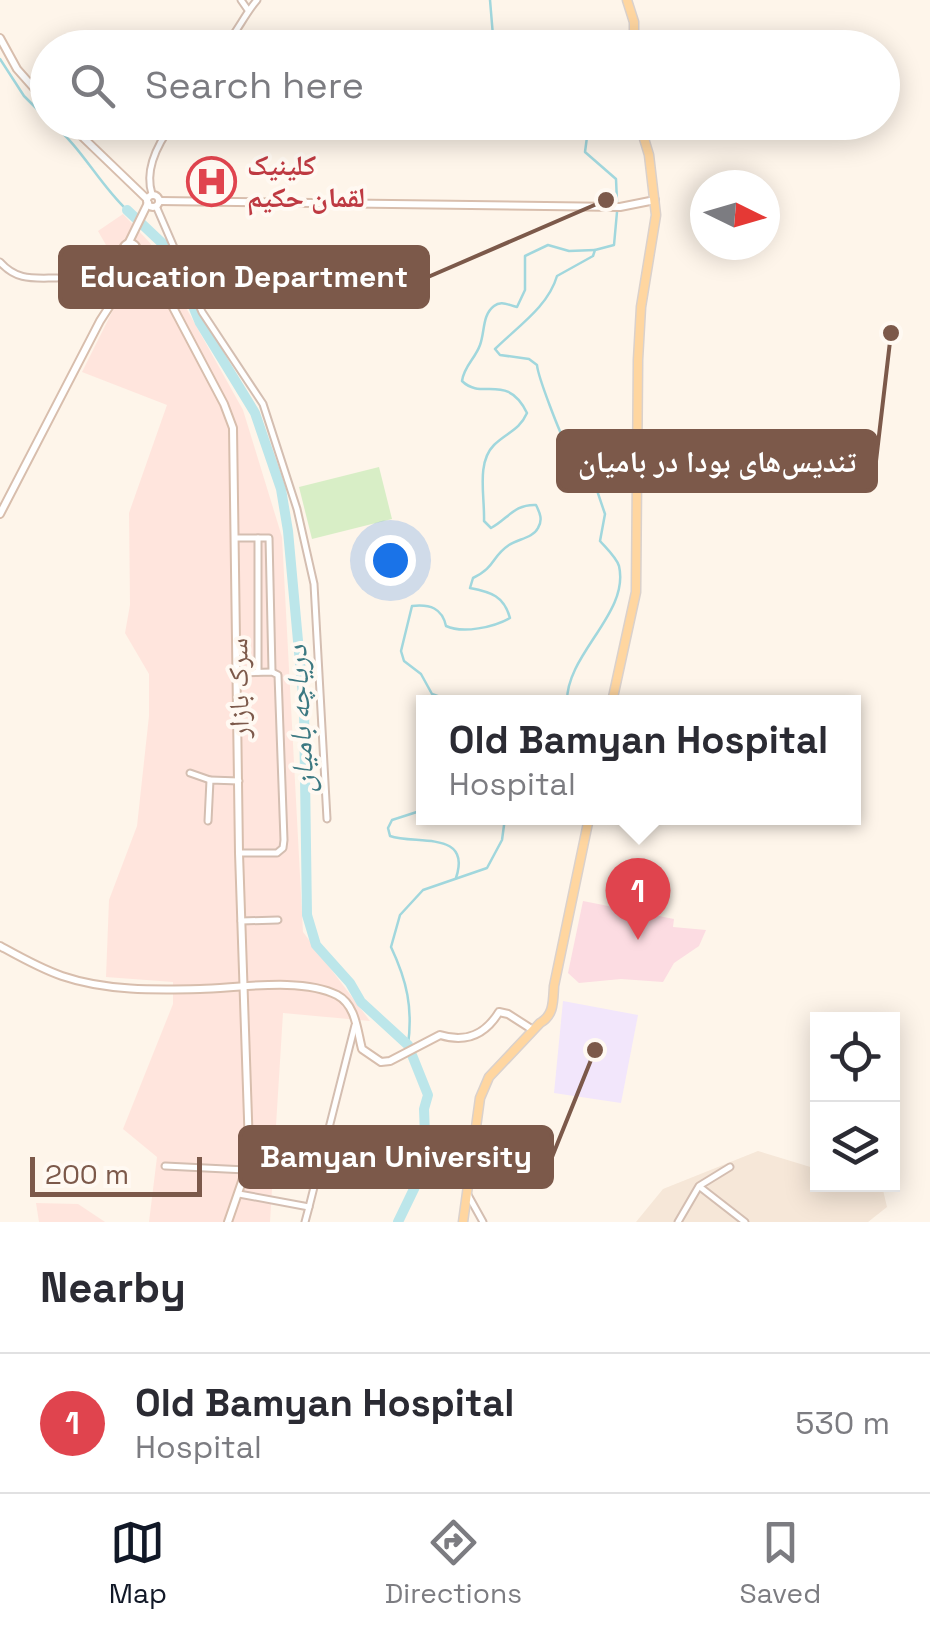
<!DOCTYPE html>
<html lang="en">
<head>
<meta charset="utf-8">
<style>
	body { margin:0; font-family:"Space Grotesk","Noto Naskh Arabic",sans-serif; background:#f7f7f7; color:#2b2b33 }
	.controls { position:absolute; right:30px; bottom:30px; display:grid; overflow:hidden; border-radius:0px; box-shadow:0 5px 25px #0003 }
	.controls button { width:90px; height:90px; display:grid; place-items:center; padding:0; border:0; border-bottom:2px solid #e1e1e2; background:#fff; color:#2b2b33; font:50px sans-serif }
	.compass { position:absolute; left:690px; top:170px; width:90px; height:90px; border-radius:50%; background:#fff; box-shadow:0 5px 25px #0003; rotate:95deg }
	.scale { position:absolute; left:30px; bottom:25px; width:172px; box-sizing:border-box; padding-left:10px; border:5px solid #7c594a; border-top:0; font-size:28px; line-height:35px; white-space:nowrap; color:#7c594a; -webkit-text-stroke:8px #fff9f2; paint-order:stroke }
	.you { position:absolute; left:390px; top:560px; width:35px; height:35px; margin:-25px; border:8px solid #fff; border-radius:50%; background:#1a73e8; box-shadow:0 0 0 15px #1a73e833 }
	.badge { display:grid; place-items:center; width:65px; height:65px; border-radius:50%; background:#111827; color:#fff; font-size:32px; font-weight:700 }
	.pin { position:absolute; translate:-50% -82px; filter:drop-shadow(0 2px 5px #0008) }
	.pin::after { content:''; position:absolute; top:52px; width:35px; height:30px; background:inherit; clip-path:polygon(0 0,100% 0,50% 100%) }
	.popup { position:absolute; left:416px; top:695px; width:445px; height:130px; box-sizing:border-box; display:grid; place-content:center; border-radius:0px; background:#fff; filter:drop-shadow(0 2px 8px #0005); font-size:32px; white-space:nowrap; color:#7c7c81 }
	.popup b { font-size:38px; color:#2b2b33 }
	.popup::after { content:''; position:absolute; left:50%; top:100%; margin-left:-20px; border:20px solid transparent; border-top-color:#fff }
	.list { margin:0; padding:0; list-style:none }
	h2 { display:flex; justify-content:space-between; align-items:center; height:130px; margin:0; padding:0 40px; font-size:42px }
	h2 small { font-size:32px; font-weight:400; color:#7c7c81 }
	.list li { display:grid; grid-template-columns:65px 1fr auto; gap:30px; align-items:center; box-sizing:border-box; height:140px; padding:0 40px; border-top:2px solid #e1e1e2 }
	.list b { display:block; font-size:38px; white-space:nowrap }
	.list p { margin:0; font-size:32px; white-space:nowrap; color:#7c7c81 }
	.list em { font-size:32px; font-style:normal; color:#7c7c81 }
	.icon { flex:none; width:55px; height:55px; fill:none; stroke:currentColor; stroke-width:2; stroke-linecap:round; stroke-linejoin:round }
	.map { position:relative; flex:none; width:930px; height:1222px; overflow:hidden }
	.search { position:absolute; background:#fff; box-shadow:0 5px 25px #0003; left:30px; right:30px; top:30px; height:110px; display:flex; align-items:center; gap:25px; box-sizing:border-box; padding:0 35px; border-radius:55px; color:#7c7c81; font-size:38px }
	.sheet { height:270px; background:#fff }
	nav { display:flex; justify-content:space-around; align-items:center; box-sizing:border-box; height:140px; border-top:2px solid #e1e1e2; background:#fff; font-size:28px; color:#7c7c81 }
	nav a { display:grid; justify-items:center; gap:5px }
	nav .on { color:#111827 }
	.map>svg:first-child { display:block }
	.residential { fill:#f6e7d8 }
	.commercial { fill:#ffe5dd }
	.education { fill:#f2e6fb }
	.medical { fill:#fcdce2 }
	.park { fill:#d8eec6 }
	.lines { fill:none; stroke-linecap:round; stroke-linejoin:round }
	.stream { stroke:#a1d7dd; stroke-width:2.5 }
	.river { stroke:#bce6ea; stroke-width:10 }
	.street-casing { stroke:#d4beb1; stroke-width:9 }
	.secondary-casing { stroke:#d8bead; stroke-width:10 }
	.primary-casing { stroke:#dad1cc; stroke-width:11 }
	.street { stroke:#fff; stroke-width:5 }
	.secondary { stroke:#fff; stroke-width:6 }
	.primary { stroke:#ffd6a0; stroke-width:8 }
	.labels { text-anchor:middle; stroke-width:8; stroke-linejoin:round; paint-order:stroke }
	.health-label { font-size:28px; font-weight:bold; fill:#be3a42; stroke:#fff9f2; text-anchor:start }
	.street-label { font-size:28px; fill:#7c594a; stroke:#fff9f2 }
	.water-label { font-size:30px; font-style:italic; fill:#3c7982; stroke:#fff9f2 }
	.leader { fill:none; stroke:#7c594a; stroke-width:4 }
	.callout-dot { fill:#7c594a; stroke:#fff9f2; stroke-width:4 }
	.callout { fill:#7c594a; stroke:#7c594a; stroke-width:4 }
	.callout-label { font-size:30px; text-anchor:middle; font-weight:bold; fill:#fff }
</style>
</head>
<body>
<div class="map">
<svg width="930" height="1222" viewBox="0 0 930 1222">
	<rect width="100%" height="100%" fill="#fef5ea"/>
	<polygon class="residential" points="758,1151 817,1169 818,1184 866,1185 883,1190 887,1207 868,1222 636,1222 663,1189"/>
	<g class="commercial">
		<polygon points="123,214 150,243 243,410 282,537 303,932 370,1021 283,1013 270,1222 149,1222 157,1157 123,1129 173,1004 173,982 106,977 109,900 137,826 149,716 149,674 125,633 130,605 129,513 167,405 82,372 127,282 98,231"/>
		<polygon points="36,1203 78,1204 105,1222 39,1222"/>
	</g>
	<polygon class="education" points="563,1001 638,1015 621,1103 554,1093"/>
	<polygon class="medical" points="583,901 674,919 673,927 706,930 699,946 674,963 663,982 621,979 579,983 568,973"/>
	<polygon class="park" points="379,467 392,519 312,539 299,487"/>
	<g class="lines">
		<g class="stream">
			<polyline points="490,0 493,36 500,48"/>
			<polyline points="0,59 24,96 48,120"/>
			<path d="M 50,122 C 81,146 99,184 127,210"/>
			<polyline points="589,122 585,152 616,179 617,202"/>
			<path d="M 454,702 L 432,694 L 421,674 L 404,661 L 401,651 L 412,606 C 430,604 442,608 446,626 C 463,634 494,627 510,618 C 504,596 491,592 470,588 L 473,578 C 496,567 491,557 509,545 C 518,539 533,538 538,528 C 543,520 540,513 536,505 C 514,504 508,519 491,528 L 484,521 C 485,497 476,463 494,445 C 507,432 519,431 527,413 C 507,372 482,401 462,381 C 464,366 475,359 480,345 C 485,332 482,315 494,306 C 501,300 508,305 517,307 L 525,290 L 525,256 L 548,245 L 569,251 L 595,250"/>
			<path d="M 567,702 C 566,654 630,613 619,566 C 616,557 606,548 600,541 L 605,514 L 587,461 C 579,456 571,453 567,446 C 560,434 538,377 537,365 L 529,359 L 500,355 L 495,349 C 517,327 548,307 557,276 L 593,256 L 595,250 L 614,245 L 617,212"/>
			<path d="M 423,810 L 392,820 L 388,828 L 390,836 C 416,845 472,830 456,878"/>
			<path d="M 408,1045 C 413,1008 407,981 391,947 L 400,915 L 423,890 L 487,868 L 502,840 L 505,818"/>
		</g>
		<polyline class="river" points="127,210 162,243 177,267 200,323 255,413 281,489 288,531 304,707 307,915 316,945 350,983 361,1002 408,1045 428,1095 424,1109 425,1135 429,1144 427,1162 398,1222"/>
		<defs>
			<g id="street">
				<polyline points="241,0 248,10"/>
				<path d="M 223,48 C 237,33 244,15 257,0"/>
				<path d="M 152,194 C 144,169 158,143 174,122"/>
				<polyline points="156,206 202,312 263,404 297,509 314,584 327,819"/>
				<path d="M 0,262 C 17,281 33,278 57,278"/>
				<polyline points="235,538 269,538 272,671"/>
				<polyline points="258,538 258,672"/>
				<polyline points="238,673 272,672 278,675 284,840 283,848 277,853 239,853"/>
				<polyline points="190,773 210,780"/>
				<polyline points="208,821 210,780 239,781"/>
				<polyline points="241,921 278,920"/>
				<polyline points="165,1166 246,1170"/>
				<polyline points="700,1187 745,1222"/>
				<polyline points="239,1194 309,1207 305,1222"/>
				<polyline points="468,1195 483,1222"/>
				<polyline points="309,1207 355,1025"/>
				<polyline points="678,1222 699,1186 730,1167"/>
			</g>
			<g id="secondary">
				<polyline points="0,38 17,69 48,104"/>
				<polyline points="67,122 147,199"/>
				<circle cx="153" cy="201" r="6"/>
				<polyline points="159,201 620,207 655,200"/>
				<circle cx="130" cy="250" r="7"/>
				<polyline points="128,244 148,203"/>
				<polyline points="136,254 146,262 158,279 224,404 233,428 239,853 249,1148 246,1170 228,1222"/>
				<polyline points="0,514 100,321 120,290 125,256"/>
				<path d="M 0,946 C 20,957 41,969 62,976 C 106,991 154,990 200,989 C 238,988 302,977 337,995 C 356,1005 357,1030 362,1049 L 381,1062 L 390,1061 L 440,1035 C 466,1043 485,1035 499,1012 L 508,1014 L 533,1030"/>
			</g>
			<g id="primary">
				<polyline points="627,0 634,22 634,48"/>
				<polyline points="612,702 636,592 638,360 641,307 656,215 649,155 639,122"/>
				<path d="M 463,1222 L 480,1098 L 489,1077 L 540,1023 C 554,1015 553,1002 554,986 L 589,818"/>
			</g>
		</defs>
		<use href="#street" class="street-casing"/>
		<use href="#secondary" class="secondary-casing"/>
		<use href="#primary" class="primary-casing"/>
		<use href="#street" class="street"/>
		<use href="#secondary" class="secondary"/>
		<use href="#primary" class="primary"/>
	</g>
	<defs>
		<symbol id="hospital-ring" viewBox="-11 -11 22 22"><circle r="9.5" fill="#fff9f2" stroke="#e0444e" stroke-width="1.5"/><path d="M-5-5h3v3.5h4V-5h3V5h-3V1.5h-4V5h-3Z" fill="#e0444e"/></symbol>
	</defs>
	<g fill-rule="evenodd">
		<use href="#hospital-ring" x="184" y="154" width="55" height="55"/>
	</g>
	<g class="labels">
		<g class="health-label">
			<text x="247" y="175">کلینیک<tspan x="247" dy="32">لقمان حکیم</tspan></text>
		</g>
		<g class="street-label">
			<text transform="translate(238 688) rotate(-91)" y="10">سرک بازار</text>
		</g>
		<g class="water-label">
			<text transform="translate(300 719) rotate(-93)" y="10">دریاچه بامیان</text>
		</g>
	</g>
	<path class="leader" d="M606 200L428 277M891 333L876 461M595 1050L552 1157"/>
	<g class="callout-dot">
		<circle cx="606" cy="200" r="10"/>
		<circle cx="891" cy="333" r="10"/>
		<circle cx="595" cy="1050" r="10"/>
	</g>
	<g class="callout">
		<rect x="60" y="247" width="368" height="60" rx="10"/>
		<rect x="558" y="431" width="318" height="60" rx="10"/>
		<rect x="240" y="1127" width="312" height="60" rx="10"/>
	</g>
	<g class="callout-label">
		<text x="244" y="287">Education Department</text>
		<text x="717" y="472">تندیس‌های بودا در بامیان</text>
		<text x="396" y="1167">Bamyan University</text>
	</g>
</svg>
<div class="controls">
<button><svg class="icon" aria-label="locate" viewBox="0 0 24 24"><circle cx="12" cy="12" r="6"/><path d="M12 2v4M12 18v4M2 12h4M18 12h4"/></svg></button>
<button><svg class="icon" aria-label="layers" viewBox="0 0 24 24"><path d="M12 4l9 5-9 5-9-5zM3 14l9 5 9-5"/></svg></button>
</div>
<svg class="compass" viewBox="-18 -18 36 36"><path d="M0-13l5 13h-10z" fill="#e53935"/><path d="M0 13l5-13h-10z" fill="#7c7c81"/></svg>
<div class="scale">200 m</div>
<div class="you"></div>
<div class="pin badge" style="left:638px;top:940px;background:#e0444e">1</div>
<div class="popup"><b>Old Bamyan Hospital</b>Hospital</div>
<div class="search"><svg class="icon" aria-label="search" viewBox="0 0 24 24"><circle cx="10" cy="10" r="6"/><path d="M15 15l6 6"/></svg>Search here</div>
</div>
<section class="sheet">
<h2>Nearby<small></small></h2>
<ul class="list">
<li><span class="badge" style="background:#e0444e">1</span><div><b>Old Bamyan Hospital</b><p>Hospital</p></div><em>530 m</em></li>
</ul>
</section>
<nav>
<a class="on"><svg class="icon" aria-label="map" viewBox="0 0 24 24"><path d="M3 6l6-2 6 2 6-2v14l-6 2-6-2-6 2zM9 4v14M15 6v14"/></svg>Map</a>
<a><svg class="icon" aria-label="directions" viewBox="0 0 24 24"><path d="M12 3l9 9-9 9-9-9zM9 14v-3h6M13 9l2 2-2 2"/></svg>Directions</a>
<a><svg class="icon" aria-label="saved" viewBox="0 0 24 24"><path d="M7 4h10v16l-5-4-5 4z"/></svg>Saved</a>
</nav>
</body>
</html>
